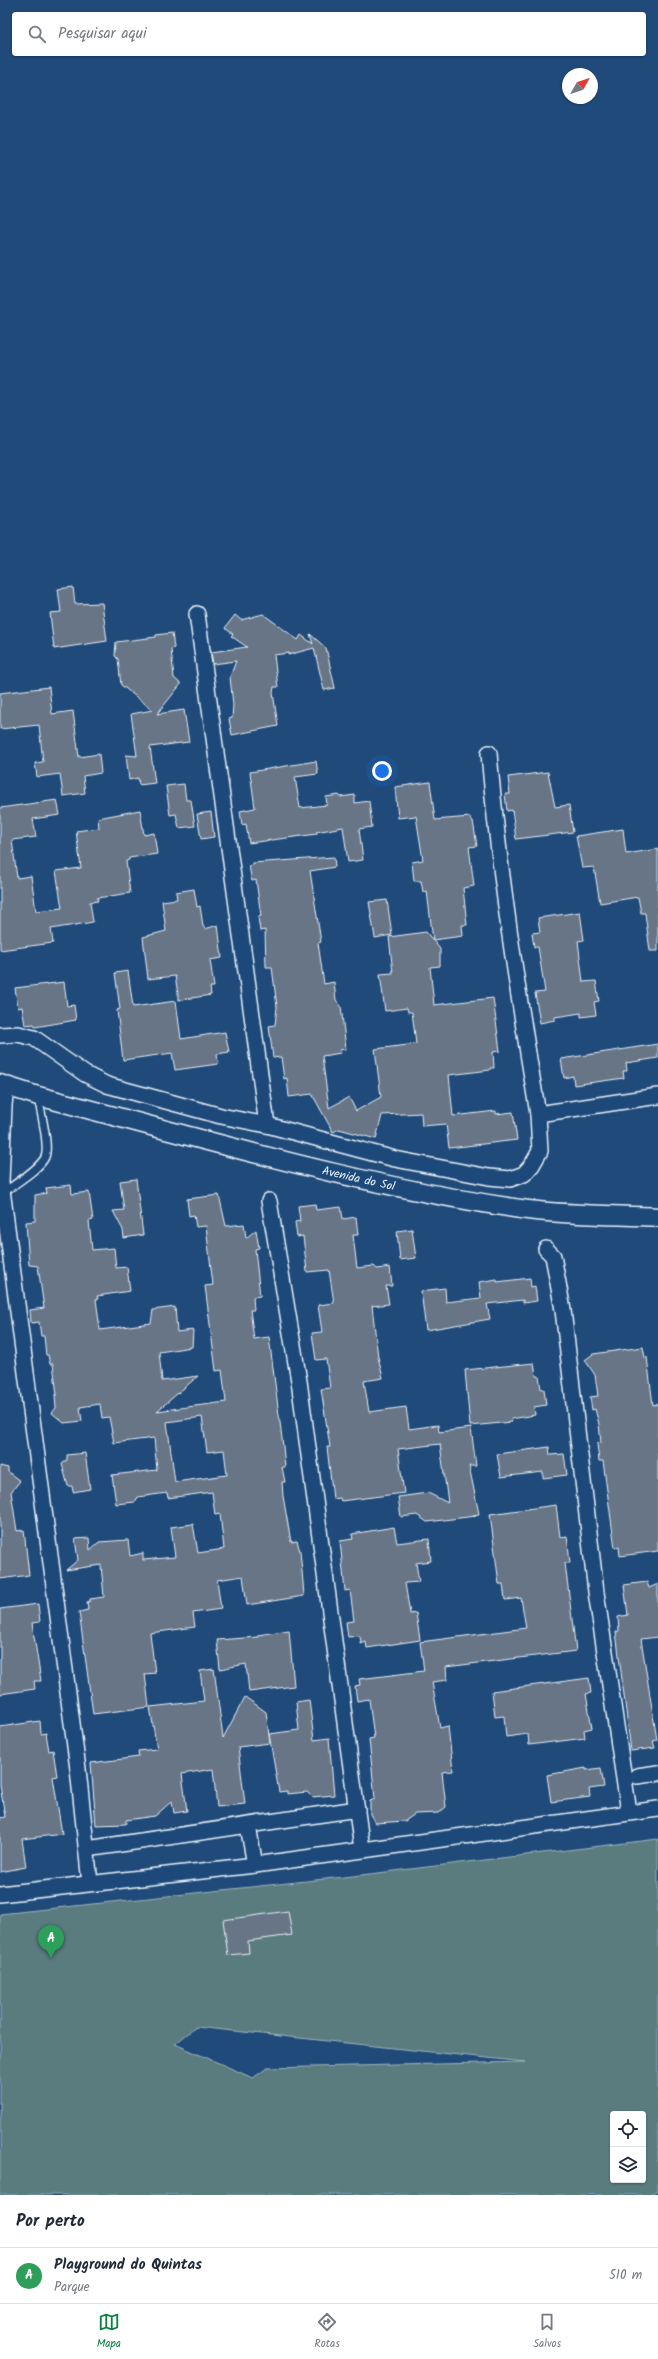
<!DOCTYPE html>
<html lang="pt">
<head>
<meta charset="utf-8">
<style>
	body { margin:0; font-family:Kalam,sans-serif; background:#f2f2f3; color:#1f2937 }
	.controls { position:absolute; right:12px; bottom:12px; display:grid; overflow:hidden; border-radius:4px; box-shadow:0 1px 3px #0004 }
	.controls button { width:36px; height:36px; display:grid; place-items:center; padding:0; border:0; border-bottom:1px solid #e0e1e3; background:#fff; color:#1f2937; font:20px sans-serif }
	.compass { position:absolute; left:562px; top:68px; width:36px; height:36px; border-radius:50%; background:#fff; box-shadow:0 1px 3px #0004; rotate:50deg }
	.you { position:absolute; left:382px; top:771px; width:14px; height:14px; margin:-10px; border:3px solid #fff; border-radius:50%; background:#1a73e8; box-shadow:0 0 0 6px #1a73e833 }
	.badge { display:grid; place-items:center; width:26px; height:26px; border-radius:50%; background:#0b8043; color:#fff; font-size:13px; font-weight:700 }
	.pin { position:absolute; translate:-50% -33px; filter:drop-shadow(0 1px 2px #0008) }
	.pin::after { content:''; position:absolute; top:21px; width:14px; height:12px; background:inherit; clip-path:polygon(0 0,100% 0,50% 100%) }
	.list { margin:0; padding:0; list-style:none }
	h2 { display:flex; justify-content:space-between; align-items:center; height:52px; margin:0; padding:0 16px; font-size:17px }
	h2 small { font-size:13px; font-weight:400; color:#747a83 }
	.list li { display:grid; grid-template-columns:26px 1fr auto; gap:12px; align-items:center; box-sizing:border-box; height:56px; padding:0 16px; border-top:1px solid #e0e1e3 }
	.list b { display:block; font-size:15px; white-space:nowrap }
	.list p { margin:0; font-size:13px; white-space:nowrap; color:#747a83 }
	.list em { font-size:13px; font-style:normal; color:#747a83 }
	.icon { flex:none; width:22px; height:22px; fill:none; stroke:currentColor; stroke-width:2; stroke-linecap:round; stroke-linejoin:round }
	.map { position:relative; flex:none; width:658px; height:2195px; overflow:hidden }
	.search { position:absolute; background:#fff; box-shadow:0 1px 3px #0004; left:12px; right:12px; top:12px; height:44px; display:flex; align-items:center; gap:10px; box-sizing:border-box; padding:0 14px; border-radius:4px; color:#747a83; font-size:15px }
	.sheet { height:108px; background:#fff }
	nav { display:flex; justify-content:space-around; align-items:center; box-sizing:border-box; height:56px; border-top:1px solid #e0e1e3; background:#fff; font-size:11px; color:#747a83 }
	nav a { display:grid; justify-items:center; gap:2px }
	nav .on { color:#0b8043 }
	.map>svg:first-child { display:block }
	.green { fill:#5a7b7f; stroke:#a1b6bc; fill-rule:evenodd }
	.building { fill:#677587; stroke:#e8f1f8; fill-rule:evenodd }
	.lines { fill:none; stroke-linecap:round; stroke-linejoin:round }
	.service-casing { stroke:#e8f1f8; stroke-width:10 }
	.minor-casing { stroke:#e8f1f8; stroke-width:18 }
	.tertiary-casing { stroke:#e8f1f8; stroke-width:21 }
	.service { stroke:#1f4a7a; stroke-width:7 }
	.minor { stroke:#1f4a7a; stroke-width:15 }
	.tertiary { stroke:#1f4a7a; stroke-width:18 }
	.labels { text-anchor:middle; stroke-width:3; stroke-linejoin:round; paint-order:stroke }
	.street-label { font-size:12px; fill:#e8f1f8; stroke:#1f4a7a }
</style>
</head>
<body>
<div class="map">
<svg width="658" height="2195" viewBox="0 0 658 2195">
	<rect width="100%" height="100%" fill="#1f4a7a"/>
	<filter id="ink" filterUnits="userSpaceOnUse"><feTurbulence type="fractalNoise" baseFrequency=".025" numOctaves="2"/><feDisplacementMap in="SourceGraphic" scale="8" xChannelSelector="R" yChannelSelector="G"/><feConvolveMatrix kernelMatrix="1 2 1 2 8 2 1 2 1" color-interpolation-filters="sRGB"/></filter>
	<g filter="url(#ink)">
		<path class="green" d="M 658,1839 L 658,2191 L 647,2195 L 0,2195 L 0,1914 L 353,1876 ZM 196,2027 L 525,2062 L 267,2068 L 253,2078 L 175,2044 ZM 613,2114 L 643,2114 L 643,2180 L 613,2180 Z"/>
		<g class="building">
			<polygon points="73,587 75,604 102,603 107,641 54,649 50,613 61,612 58,589"/>
			<polygon points="263,614 298,640 301,635 313,644 310,634 326,648 335,688 324,690 314,648 288,655 289,653 274,655 278,687 274,687 273,693 278,726 232,735 229,719 232,718 233,705 230,677 236,661 213,664 211,652 247,647 231,636 233,634 225,628 235,615 241,620"/>
			<polygon points="172,633 174,648 171,649 174,678 181,684 157,714 184,710 189,742 150,747 155,783 139,785 138,778 129,780 126,755 137,756 131,714 153,710 121,685 118,659 115,656 116,642 156,637 156,635"/>
			<polygon points="49,687 52,714 73,711 79,757 99,754 101,773 83,776 85,793 63,796 60,774 37,777 35,763 43,762 39,725 0,729 0,693"/>
			<polygon points="316,761 318,774 295,777 300,808 327,805 326,797 339,795 340,797 355,795 355,803 369,801 372,827 359,829 363,860 348,862 343,827 316,832 317,834 249,843 246,824 242,825 240,811 255,808 250,772"/>
			<polygon points="548,772 555,807 569,805 573,832 516,839 512,810 507,811 505,794 510,794 508,777"/>
			<polygon points="430,782 435,820 470,817 471,821 473,821 477,846 469,847 474,886 463,888 467,925 462,925 463,936 433,940 427,891 423,892 421,881 414,881 412,862 423,860 416,816 398,818 395,787"/>
			<polygon points="184,784 186,800 191,800 195,826 179,828 176,814 170,815 166,786"/>
			<polygon points="57,800 60,815 33,819 36,837 12,840 17,878 31,876 36,911 62,908 56,871 81,868 76,831 99,828 98,818 140,810 144,835 154,833 157,854 129,858 129,860 126,861 130,893 97,898 98,901 90,902 93,922 51,929 53,943 0,950 0,808"/>
			<polygon points="211,812 214,837 201,839 197,814"/>
			<polygon points="623,829 626,854 658,849 658,951 650,951 645,913 641,913 638,897 600,903 594,867 582,868 576,836"/>
			<polygon points="334,857 335,867 310,871 321,942 318,943 324,984 334,982 336,1000 341,1006 346,1049 340,1050 341,1053 322,1056 329,1108 349,1097 356,1111 381,1097 375,1049 416,1044 412,1012 408,1012 407,1008 385,1011 380,974 393,973 389,937 426,932 440,949 440,966 430,967 434,1005 493,998 500,1051 493,1052 494,1068 490,1068 490,1070 449,1075 453,1116 496,1111 496,1114 513,1112 517,1140 449,1148 446,1124 422,1126 421,1113 382,1115 376,1139 339,1129 333,1132 312,1094 289,1097 287,1078 284,1079 281,1057 273,1058 269,1026 275,1025 277,1007 272,967 266,967 265,930 260,931 258,917 261,916 256,880 252,881 249,866 253,865 253,863"/>
			<polygon points="194,889 197,907 200,906 203,926 205,929 218,925 222,958 210,960 214,987 210,987 211,995 179,1000 175,976 148,979 143,937 166,931 162,901 177,899 176,892"/>
			<polygon points="387,900 392,935 375,938 369,902"/>
			<polygon points="580,912 584,940 578,941 583,982 596,981 599,1001 594,1002 596,1015 581,1017 581,1013 555,1017 555,1020 540,1023 535,993 545,992 538,947 534,947 532,933 540,932 538,918"/>
			<polygon points="128,971 133,1007 176,1001 181,1039 225,1032 229,1052 217,1054 218,1064 175,1070 172,1053 123,1060 117,1010 120,1009 115,973"/>
			<polygon points="64,982 67,1006 74,1005 76,1020 35,1027 34,1024 25,1025 22,1007 18,1008 15,988"/>
			<polygon points="658,1044 658,1058 626,1063 627,1071 623,1071 624,1078 574,1085 573,1076 564,1078 561,1059"/>
			<polygon points="136,1179 143,1235 124,1238 123,1230 113,1211 124,1210 120,1181"/>
			<path d="M 71,1185 L 72,1194 L 89,1192 L 93,1220 L 89,1221 L 92,1250 L 114,1248 L 116,1268 L 127,1267 L 130,1291 L 97,1296 L 98,1299 L 96,1299 L 100,1330 L 151,1323 L 153,1310 L 175,1307 L 177,1332 L 193,1330 L 192,1347 L 159,1352 L 162,1381 L 198,1376 L 157,1411 L 226,1402 L 222,1370 L 216,1371 L 205,1286 L 213,1285 L 206,1226 L 196,1227 L 194,1215 L 189,1216 L 187,1199 L 219,1195 L 226,1226 L 244,1224 L 246,1238 L 256,1230 L 259,1248 L 255,1249 L 260,1296 L 253,1297 L 254,1310 L 250,1310 L 254,1339 L 269,1337 L 283,1446 L 285,1467 L 282,1467 L 285,1482 L 282,1482 L 283,1496 L 291,1542 L 297,1541 L 300,1551 L 303,1582 L 304,1596 L 247,1605 L 243,1576 L 217,1580 L 221,1609 L 193,1613 L 195,1627 L 150,1633 L 155,1673 L 145,1674 L 149,1707 L 93,1714 L 79,1612 L 88,1610 L 87,1602 L 90,1601 L 90,1599 L 104,1597 L 101,1565 L 66,1570 L 78,1560 L 75,1539 L 89,1538 L 90,1550 L 99,1542 L 128,1540 L 130,1556 L 143,1553 L 143,1560 L 175,1557 L 171,1527 L 193,1524 L 198,1553 L 224,1549 L 220,1514 L 215,1515 L 212,1492 L 168,1498 L 167,1493 L 138,1497 L 135,1502 L 116,1504 L 112,1475 L 157,1470 L 154,1438 L 114,1443 L 109,1417 L 102,1418 L 100,1404 L 80,1407 L 82,1421 L 64,1423 L 52,1413 L 56,1408 L 55,1395 L 57,1395 L 53,1364 L 50,1364 L 48,1355 L 46,1355 L 44,1336 L 41,1336 L 39,1322 L 31,1323 L 30,1310 L 44,1308 L 38,1266 L 29,1265 L 26,1222 L 35,1221 L 35,1195 L 47,1193 L 46,1188 ZM 202,1417 L 207,1452 L 224,1450 L 227,1475 L 175,1482 L 167,1422 Z"/>
			<polygon points="315,1204 316,1210 341,1207 343,1219 356,1217 358,1235 353,1235 357,1268 374,1266 377,1269 390,1267 392,1286 386,1286 389,1304 372,1306 378,1357 383,1378 364,1381 369,1412 406,1407 409,1429 438,1425 439,1432 471,1428 476,1466 469,1466 479,1514 473,1515 476,1516 427,1522 417,1515 401,1517 398,1497 428,1493 448,1503 440,1444 398,1449 404,1493 341,1501 340,1498 333,1499 327,1447 330,1447 321,1389 330,1388 326,1359 316,1360 312,1333 322,1332 318,1305 334,1303 329,1270 307,1272 303,1236 297,1237 295,1222 300,1221 298,1206"/>
			<polygon points="412,1229 416,1258 400,1260 397,1231"/>
			<polygon points="530,1278 531,1287 535,1286 537,1301 523,1303 523,1300 487,1304 490,1319 426,1330 421,1291 445,1288 446,1302 481,1298 479,1282 497,1279 497,1282"/>
			<polygon points="643,1347 645,1358 647,1357 653,1405 658,1404 658,1551 620,1556 619,1547 615,1548 603,1461 599,1461 597,1444 601,1443 599,1424 595,1409 592,1410 590,1397 598,1396 595,1375 585,1360 593,1354"/>
			<polygon points="534,1363 536,1376 539,1376 541,1389 544,1389 546,1405 534,1407 535,1415 511,1419 512,1422 470,1426 465,1370"/>
			<polygon points="549,1447 550,1455 564,1454 567,1475 543,1478 543,1472 501,1477 497,1454"/>
			<polygon points="85,1453 90,1489 73,1492 72,1486 68,1486 62,1464 67,1460 67,1455"/>
			<polygon points="0,1466 8,1468 8,1472 20,1481 11,1492 17,1531 24,1530 29,1575 0,1579"/>
			<polygon points="556,1505 560,1537 567,1536 570,1563 565,1563 576,1651 446,1667 447,1680 432,1682 440,1728 448,1726 453,1771 442,1772 446,1807 439,1813 415,1814 405,1821 375,1823 370,1814 370,1801 375,1799 369,1739 374,1738 369,1699 357,1701 355,1686 360,1685 359,1679 424,1671 420,1642 526,1628 521,1598 505,1600 503,1584 499,1584 490,1514"/>
			<polygon points="394,1527 397,1543 429,1539 431,1561 416,1563 419,1582 405,1583 410,1614 416,1613 420,1640 367,1648 366,1642 361,1644 360,1636 348,1637 346,1622 354,1621 350,1590 345,1591 340,1541 353,1539 352,1534"/>
			<polygon points="647,1582 649,1588 658,1584 658,1637 641,1639 657,1740 653,1741 655,1748 631,1751 616,1632 619,1631 618,1617 628,1615 624,1585"/>
			<polygon points="38,1604 40,1622 32,1623 41,1681 34,1681 35,1689 0,1694 0,1609"/>
			<polygon points="289,1630 294,1686 249,1692 246,1664 220,1669 217,1640 258,1637 258,1635"/>
			<polygon points="214,1669 223,1738 245,1697 266,1712 270,1743 238,1747 245,1804 217,1807 213,1769 182,1774 187,1811 174,1813 172,1801 155,1816 126,1820 126,1824 96,1825 91,1763 139,1757 138,1751 157,1749 150,1707 204,1701 200,1671"/>
			<polygon points="589,1678 591,1693 586,1694 592,1728 584,1730 585,1738 529,1745 528,1734 506,1737 504,1716 495,1717 492,1691"/>
			<polygon points="309,1700 314,1740 329,1738 334,1795 312,1797 307,1792 287,1794 287,1791 279,1792 269,1734 299,1730 296,1702"/>
			<polygon points="40,1721 41,1734 46,1733 49,1751 53,1750 57,1776 53,1777 62,1834 22,1839 26,1867 0,1872 0,1818 5,1817 0,1785 0,1727"/>
			<polygon points="586,1768 586,1770 601,1768 604,1787 589,1789 590,1797 551,1802 547,1775"/>
			<polygon points="288,1911 292,1935 248,1941 249,1953 228,1955 223,1920"/>
		</g>
		<g class="lines">
			<defs>
				<path id="service" d="M 3,1193 C 14,1184 40,1169 45,1157 C 50,1146 40,1110 38,1096"/>
				<g id="minor">
					<polyline points="197,614 267,1125"/>
					<path d="M 489,753 C 499,874 518,994 538,1114"/>
					<polyline points="0,1035 18,1034 34,1038 85,1074 107,1085 221,1116 267,1125 395,1159 489,1177 510,1179 524,1174 532,1165 540,1151 538,1114 658,1096"/>
					<polyline points="6,1085 4,1106 1,1182 78,1769 90,1883"/>
					<polyline points="269,1201 299,1381 362,1849"/>
					<polyline points="546,1249 553,1256 563,1310 596,1592 629,1812"/>
					<polyline points="637,1776 658,1773"/>
					<polyline points="248,1826 255,1865"/>
					<polyline points="87,1849 357,1809"/>
					<polyline points="0,1894 255,1865 658,1809"/>
				</g>
				<g id="tertiary">
					<path id="s1" d="M 0,1084 L 38,1096 C 200,1138 362,1187 528,1210 C 570,1215 615,1215 658,1217"/>
				</g>
			</defs>
			<use href="#service" class="service-casing"/>
			<use href="#minor" class="minor-casing"/>
			<use href="#tertiary" class="tertiary-casing"/>
			<use href="#service" class="service"/>
			<use href="#minor" class="minor"/>
			<use href="#tertiary" class="tertiary"/>
		</g>
	</g>
	<g class="labels">
		<g class="street-label">
			<text dy="4" stroke="none"><textPath href="#s1" startOffset="371">Avenida do Sol</textPath></text>
		</g>
	</g>
</svg>
<div class="controls">
<button><svg class="icon" aria-label="locate" viewBox="0 0 24 24"><circle cx="12" cy="12" r="6"/><path d="M12 2v4M12 18v4M2 12h4M18 12h4"/></svg></button>
<button><svg class="icon" aria-label="layers" viewBox="0 0 24 24"><path d="M12 4l9 5-9 5-9-5zM3 14l9 5 9-5"/></svg></button>
</div>
<svg class="compass" viewBox="-18 -18 36 36"><path d="M0-13l5 13h-10z" fill="#e53935"/><path d="M0 13l5-13h-10z" fill="#747a83"/></svg>
<div class="you"></div>
<div class="pin badge" style="left:51px;top:1958px;background:#2e9e5b">A</div>
<div class="search"><svg class="icon" aria-label="search" viewBox="0 0 24 24"><circle cx="10" cy="10" r="6"/><path d="M15 15l6 6"/></svg>Pesquisar aqui</div>
</div>
<section class="sheet">
<h2>Por perto<small></small></h2>
<ul class="list">
<li><span class="badge" style="background:#2e9e5b">A</span><div><b>Playground do Quintas</b><p>Parque</p></div><em>510 m</em></li>
</ul>
</section>
<nav>
<a class="on"><svg class="icon" aria-label="map" viewBox="0 0 24 24"><path d="M3 6l6-2 6 2 6-2v14l-6 2-6-2-6 2zM9 4v14M15 6v14"/></svg>Mapa</a>
<a><svg class="icon" aria-label="directions" viewBox="0 0 24 24"><path d="M12 3l9 9-9 9-9-9zM9 14v-3h6M13 9l2 2-2 2"/></svg>Rotas</a>
<a><svg class="icon" aria-label="saved" viewBox="0 0 24 24"><path d="M7 4h10v16l-5-4-5 4z"/></svg>Salvos</a>
</nav>
</body>
</html>
